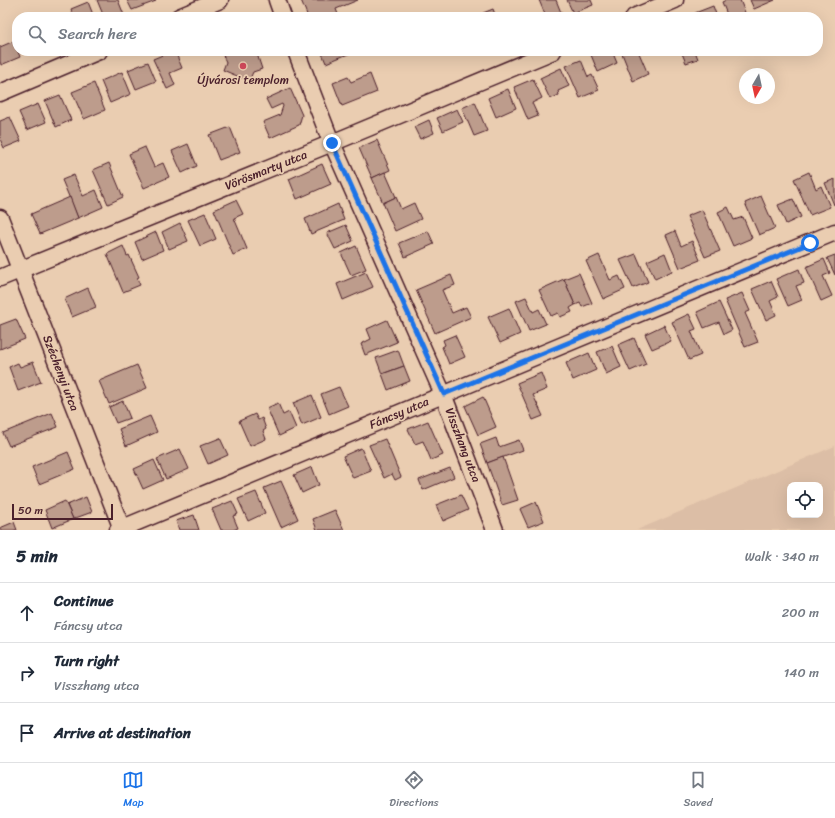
<!DOCTYPE html>
<html lang="en">
<head>
<meta charset="utf-8">
<style>
	body { margin:0; font-family:Sriracha,sans-serif; background:#f2f2f3; color:#1f2937 }
	.controls { position:absolute; right:12px; bottom:12px; display:grid; overflow:hidden; border-radius:8px; box-shadow:0 4px 16px #0002 }
	.controls button { width:36px; height:36px; display:grid; place-items:center; padding:0; border:0; border-bottom:1px solid #e0e1e3; background:#fff; color:#1f2937; font:20px sans-serif }
	.compass { position:absolute; left:739px; top:68px; width:36px; height:36px; border-radius:50%; background:#fff; box-shadow:0 4px 16px #0002; rotate:189deg }
	.scale { position:absolute; left:12px; bottom:10px; width:101px; box-sizing:border-box; padding-left:4px; border:2px solid #4a1f2b; border-top:0; font-size:11px; line-height:14px; white-space:nowrap; color:#4a1f2b; -webkit-text-stroke:3px #eacdb1; paint-order:stroke }
	.stop { position:absolute; width:12px; height:12px; margin:-9px; border:3px solid #1a73e8; border-radius:50%; background:#fff }
	.stop.end { background:#1a73e8; border-color:#fff; box-shadow:0 1px 4px #0008 }
	.list { margin:0; padding:0; list-style:none }
	h2 { display:flex; justify-content:space-between; align-items:center; height:52px; margin:0; padding:0 16px; font-size:17px }
	h2 small { font-size:13px; font-weight:400; color:#747a83 }
	.list li { display:grid; grid-template-columns:26px 1fr auto; gap:12px; align-items:center; box-sizing:border-box; height:60px; padding:0 16px; border-top:1px solid #e0e1e3 }
	.list b { display:block; font-size:15px; white-space:nowrap }
	.list p { margin:0; font-size:13px; white-space:nowrap; color:#747a83 }
	.list em { font-size:13px; font-style:normal; color:#747a83 }
	.icon { flex:none; width:22px; height:22px; fill:none; stroke:currentColor; stroke-width:2; stroke-linecap:round; stroke-linejoin:round }
	.map { position:relative; flex:none; width:835px; height:530px; overflow:hidden }
	.search { position:absolute; background:#fff; box-shadow:0 4px 16px #0002; left:12px; right:12px; top:12px; height:44px; display:flex; align-items:center; gap:10px; box-sizing:border-box; padding:0 14px; border-radius:16px; color:#747a83; font-size:15px }
	.sheet { height:232px; background:#fff }
	nav { display:flex; justify-content:space-around; align-items:center; box-sizing:border-box; height:56px; border-top:1px solid #e0e1e3; background:#fff; font-size:11px; color:#747a83 }
	nav a { display:grid; justify-items:center; gap:2px }
	nav .on { color:#1a73e8 }
	.map>svg:first-child { display:block }
	.built { fill:#dcbea6; fill-rule:evenodd }
	.building { fill:#bd9c8c; stroke:#4a1f2b }
	.lines { fill:none; stroke-linecap:round; stroke-linejoin:round }
	.street-casing { stroke:#4a1f2b; stroke-width:19 }
	.street { stroke:#eacdb1; stroke-width:16 }
	.route { stroke:#1a73e8; stroke-width:5 }
	.poi-dot { fill:#d1495b; stroke:#eacdb1; stroke-width:1.5 }
	.labels { text-anchor:middle; stroke-width:3.5; stroke-linejoin:round; paint-order:stroke }
	.poi-label { font-size:12px; fill:#4a1f2b; stroke:#eacdb1 }
	.street-label { font-size:12px; fill:#4a1f2b; stroke:#eacdb1 }
</style>
</head>
<body>
<div class="map">
<svg width="835" height="530" viewBox="0 0 835 530">
	<rect width="100%" height="100%" fill="#eacdb1"/>
	<filter id="ink" filterUnits="userSpaceOnUse"><feTurbulence type="fractalNoise" baseFrequency=".025" numOctaves="2"/><feDisplacementMap in="SourceGraphic" scale="8" xChannelSelector="R" yChannelSelector="G"/><feConvolveMatrix kernelMatrix="1 2 1 2 8 2 1 2 1" color-interpolation-filters="sRGB"/></filter>
	<g filter="url(#ink)">
		<path class="built" d="M 835,446 L 835,530 L 637,530 ZM 790,485 L 820,485 L 820,515 L 790,515 Z"/>
		<g class="building">
			<polygon points="97,0 118,0 124,15 118,17 104,17"/>
			<polygon points="127,0 155,0 156,1 132,10"/>
			<polygon points="301,0 358,0 336,9 339,17 308,17"/>
			<polygon points="539,0 556,0 562,15 557,17 546,17"/>
			<polygon points="567,0 591,0 593,5 573,13"/>
			<polygon points="726,0 740,0 746,15 741,17 728,17 722,2"/>
			<polygon points="750,0 775,0 754,9"/>
			<polygon points="88,2 94,17 74,17 71,9"/>
			<polygon points="713,6 717,17 697,17 695,13"/>
			<polygon points="493,9 496,17 485,17 483,13"/>
			<polygon points="14,41 20,57 1,65 0,61 0,47"/>
			<polygon points="172,51 175,51 182,68 170,73 175,85 167,89 153,59"/>
			<polygon points="221,51 261,51 258,57 262,69 253,72 249,81 223,70 226,62"/>
			<polygon points="321,51 353,51 353,52 326,63"/>
			<polygon points="600,51 612,51 617,63 598,72 591,55"/>
			<polygon points="621,51 644,51 639,53 648,74 633,81"/>
			<polygon points="681,51 695,51 698,59 686,63"/>
			<polygon points="581,60 588,77 592,75 599,90 580,98 566,66"/>
			<polygon points="148,62 156,81 136,89 128,70"/>
			<polygon points="561,68 569,86 558,91 559,95 550,99 540,78"/>
			<polygon points="122,72 131,94 110,103 101,81"/>
			<polygon points="370,74 377,92 342,106 333,83 348,77 351,82"/>
			<polygon points="533,79 542,98 532,103 538,116 528,120 514,87"/>
			<polygon points="94,83 105,110 84,119 72,92"/>
			<polygon points="290,88 302,115 299,125 270,138 263,122 280,115 283,106 282,104 271,109 266,99"/>
			<polygon points="508,89 516,108 496,117 488,98"/>
			<polygon points="60,95 71,120 56,127 45,101"/>
			<polygon points="475,102 487,131 474,136 462,108"/>
			<polygon points="38,104 46,122 27,130 19,112"/>
			<polygon points="457,109 463,122 443,131 437,118"/>
			<polygon points="10,117 21,141 4,148 0,139 0,121"/>
			<polygon points="429,120 434,133 420,139 414,127"/>
			<polygon points="230,127 240,152 219,160 209,135"/>
			<polygon points="377,140 390,170 372,178 359,148"/>
			<polygon points="188,144 197,166 182,173 172,151"/>
			<polygon points="145,147 154,167 163,163 169,177 144,188 129,154"/>
			<polygon points="109,163 123,197 108,204 93,170"/>
			<polygon points="322,164 331,184 297,199 289,179"/>
			<polygon points="385,172 396,197 383,203 372,178"/>
			<polygon points="809,172 816,189 821,186 830,207 810,215 794,179"/>
			<polygon points="74,175 83,196 96,190 103,207 78,218 62,180"/>
			<polygon points="835,179 835,204 834,205 825,183"/>
			<polygon points="761,196 775,228 759,235 745,203"/>
			<polygon points="70,197 78,218 40,234 31,214"/>
			<polygon points="396,197 401,209 414,203 421,219 395,231 383,203"/>
			<polygon points="793,199 801,217 786,224 778,205"/>
			<polygon points="236,200 243,214 234,218 247,249 233,255 214,210"/>
			<polygon points="338,204 344,220 311,234 305,219"/>
			<polygon points="728,207 734,220 743,217 752,238 733,246 718,212"/>
			<polygon points="702,210 720,251 705,257 687,216"/>
			<polygon points="205,213 216,239 200,246 188,220"/>
			<polygon points="180,223 188,241 169,249 162,232"/>
			<polygon points="346,225 353,241 335,249 327,233"/>
			<polygon points="428,231 434,244 405,257 399,243"/>
			<polygon points="675,231 681,246 692,241 700,260 680,268 666,235"/>
			<polygon points="156,232 163,250 142,259 135,242"/>
			<polygon points="123,246 127,256 129,255 139,277 137,278 140,285 123,292 107,254"/>
			<polygon points="356,246 366,269 351,275 341,253"/>
			<polygon points="665,253 672,271 655,279 647,261"/>
			<polygon points="636,254 648,282 633,288 620,260"/>
			<polygon points="599,255 610,280 619,276 625,289 603,299 586,261"/>
			<polygon points="835,255 835,275 827,258"/>
			<polygon points="824,259 830,273 823,276 832,296 821,301 806,267"/>
			<polygon points="799,269 804,283 796,286 802,300 788,306 776,279"/>
			<polygon points="366,272 373,287 343,300 337,284"/>
			<polygon points="579,273 592,303 582,307 580,303 575,305 564,279"/>
			<polygon points="451,275 455,285 442,290 452,313 466,307 471,317 435,333 416,290"/>
			<polygon points="564,279 575,305 570,308 572,312 560,317 558,313 551,316 539,290"/>
			<polygon points="771,281 778,297 770,301 776,315 766,320 752,289"/>
			<polygon points="88,288 96,307 72,317 64,299"/>
			<polygon points="742,293 750,311 745,313 758,342 745,347 725,300"/>
			<polygon points="526,297 533,312 539,309 546,324 529,331 516,301"/>
			<polygon points="719,302 732,330 724,334 719,322 704,328 697,312"/>
			<polygon points="509,308 520,334 500,343 488,317"/>
			<polygon points="689,314 696,329 691,331 701,355 689,360 672,322"/>
			<polygon points="16,319 25,339 0,349 0,325"/>
			<polygon points="387,320 397,342 365,355 361,344 371,339 367,329"/>
			<polygon points="664,325 671,341 652,349 645,334"/>
			<polygon points="455,335 465,357 449,364 442,347 445,345 443,340"/>
			<polygon points="634,338 646,364 630,371 618,345"/>
			<polygon points="612,346 621,367 606,374 597,352"/>
			<polygon points="398,350 404,366 382,374 376,358"/>
			<polygon points="589,353 596,370 573,380 566,363"/>
			<polygon points="33,362 41,382 18,391 9,367 18,363 20,367"/>
			<polygon points="137,365 147,388 109,404 99,381"/>
			<polygon points="404,366 410,381 388,390 382,374"/>
			<polygon points="541,373 547,389 533,395 543,416 533,420 517,383"/>
			<polygon points="339,387 348,406 329,414 321,394"/>
			<polygon points="312,395 321,417 302,425 293,403"/>
			<polygon points="483,397 496,427 478,435 465,406"/>
			<polygon points="123,401 130,418 116,423 109,407"/>
			<polygon points="278,403 283,415 289,412 296,428 279,436 267,408"/>
			<polygon points="52,413 58,427 9,446 3,433"/>
			<polygon points="255,414 258,420 262,418 266,429 263,431 266,439 250,446 239,421"/>
			<polygon points="150,416 157,432 126,446 119,429"/>
			<polygon points="428,421 443,455 431,460 423,441 415,444 408,429"/>
			<polygon points="220,438 228,455 208,464 200,446"/>
			<polygon points="496,438 499,447 519,440 523,450 487,463 480,444"/>
			<polygon points="385,439 401,477 395,480 392,474 384,478 369,445"/>
			<polygon points="361,448 371,471 353,478 343,456"/>
			<polygon points="180,449 189,469 166,479 157,459"/>
			<polygon points="68,452 75,469 39,484 32,467"/>
			<polygon points="503,457 518,500 502,505 487,463"/>
			<polygon points="154,460 163,480 143,489 134,469"/>
			<polygon points="312,467 319,485 302,493 294,475"/>
			<polygon points="450,468 454,477 423,490 419,480"/>
			<polygon points="281,481 298,519 281,527 264,488"/>
			<polygon points="256,492 265,513 248,521 238,499"/>
			<polygon points="461,495 468,510 443,521 436,505"/>
			<polygon points="86,497 92,512 73,519 67,505"/>
			<polygon points="65,501 73,519 52,528 45,510"/>
			<polygon points="232,501 238,514 233,516 238,528 233,530 221,530 212,509"/>
			<polygon points="536,502 544,521 528,527 520,509"/>
			<polygon points="335,510 344,530 317,530 313,519"/>
			<polygon points="194,515 199,530 179,530 176,521"/>
			<polygon points="14,522 17,530 0,530 0,528"/>
		</g>
		<g class="lines">
			<defs>
				<g id="street">
					<polyline points="277,0 283,17"/>
					<polyline points="179,17 220,0"/>
					<polyline points="634,17 675,0"/>
					<polyline points="296,51 328,134 443,394 495,530"/>
					<polyline points="0,93 99,51"/>
					<polyline points="0,218 122,529"/>
					<polyline points="0,278 332,143 553,51"/>
					<polyline points="118,530 835,232"/>
				</g>
			</defs>
			<use href="#street" class="street-casing"/>
			<use href="#street" class="street"/>
		</g>
	</g>
	<g class="lines" filter="url(#ink)">
		<polyline class="route" points="332,143 444,394 810,243"/>
	</g>
	<circle class="poi-dot" cx="243" cy="66" r="4"/>
	<g class="labels">
		<g class="poi-label">
			<text x="243" y="84">Újvárosi templom</text>
		</g>
		<g class="street-label">
			<text transform="translate(266 170) rotate(-22)" y="4">Vörösmarty utca</text>
			<text transform="translate(61 373) rotate(69)" y="4">Széchenyi utca</text>
			<text transform="translate(399 413) rotate(-23)" y="4">Fáncsy utca</text>
			<text transform="translate(463 445) rotate(69)" y="4">Visszhang utca</text>
		</g>
	</g>
</svg>
<div class="controls">
<button><svg class="icon" aria-label="locate" viewBox="0 0 24 24"><circle cx="12" cy="12" r="6"/><path d="M12 2v4M12 18v4M2 12h4M18 12h4"/></svg></button>
</div>
<svg class="compass" viewBox="-18 -18 36 36"><path d="M0-13l5 13h-10z" fill="#e53935"/><path d="M0 13l5-13h-10z" fill="#747a83"/></svg>
<div class="scale">50 m</div>
<div class="stop" style="left:810px;top:243px"></div>
<div class="stop end" style="left:332px;top:143px"></div>
<div class="search"><svg class="icon" aria-label="search" viewBox="0 0 24 24"><circle cx="10" cy="10" r="6"/><path d="M15 15l6 6"/></svg>Search here</div>
</div>
<section class="sheet">
<h2>5 min<small>Walk · 340 m</small></h2>
<ul class="list">
<li><svg class="icon" aria-label="ahead" viewBox="0 0 24 24"><path d="M12 20V5M6 11l6-6 6 6"/></svg><div><b>Continue</b><p>Fáncsy utca</p></div><em>200 m</em></li>
<li><svg class="icon" aria-label="right" viewBox="0 0 24 24"><path d="M7 20v-9h11M14 6l5 5-5 5"/></svg><div><b>Turn right</b><p>Visszhang utca</p></div><em>140 m</em></li>
<li><svg class="icon" aria-label="arrive" viewBox="0 0 24 24"><path d="M6 21V4h12l-3 4 3 4H6"/></svg><div><b>Arrive at destination</b></div></li>
</ul>
</section>
<nav>
<a class="on"><svg class="icon" aria-label="map" viewBox="0 0 24 24"><path d="M3 6l6-2 6 2 6-2v14l-6 2-6-2-6 2zM9 4v14M15 6v14"/></svg>Map</a>
<a><svg class="icon" aria-label="directions" viewBox="0 0 24 24"><path d="M12 3l9 9-9 9-9-9zM9 14v-3h6M13 9l2 2-2 2"/></svg>Directions</a>
<a><svg class="icon" aria-label="saved" viewBox="0 0 24 24"><path d="M7 4h10v16l-5-4-5 4z"/></svg>Saved</a>
</nav>
</body>
</html>
